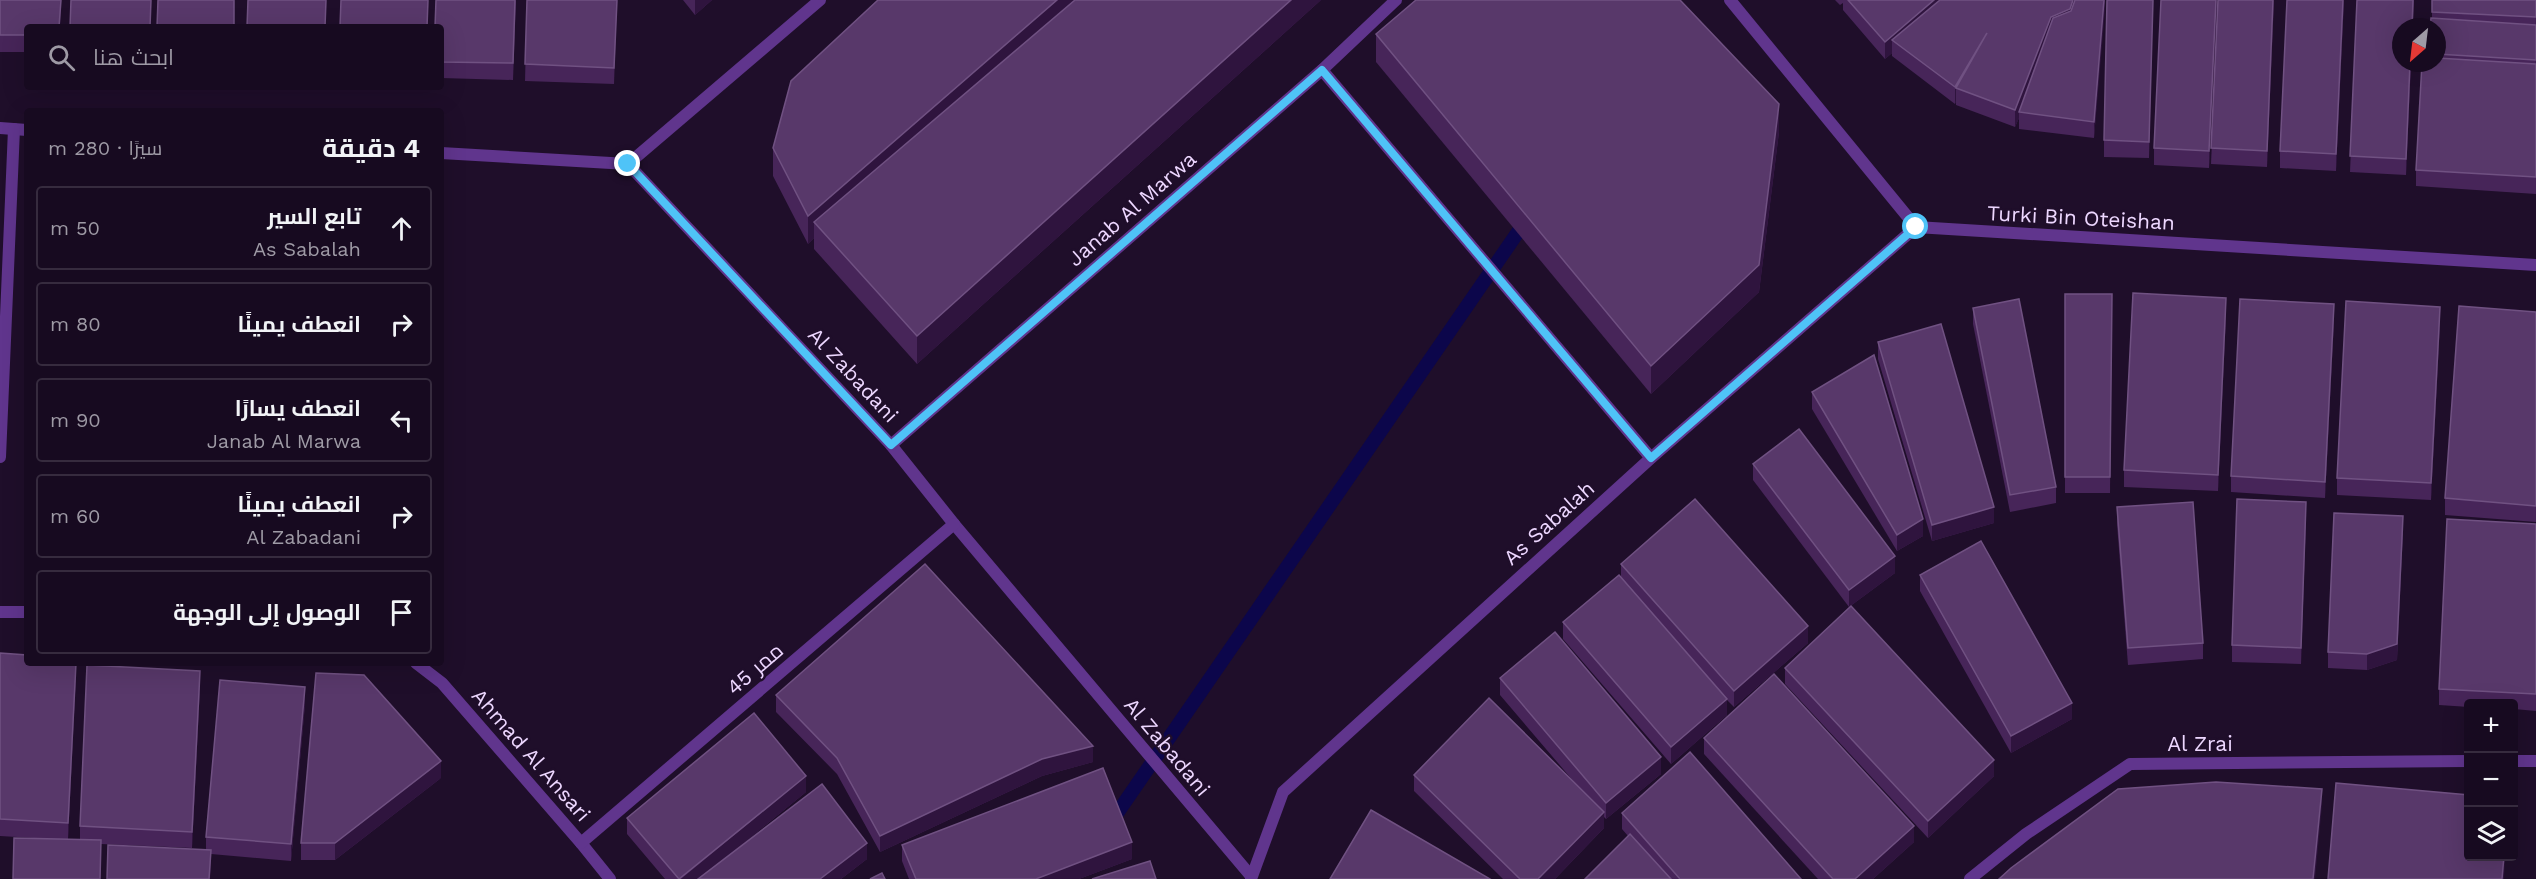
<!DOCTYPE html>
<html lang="ar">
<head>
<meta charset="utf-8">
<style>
	body { margin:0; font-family:"Work Sans",Cairo,sans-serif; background:#201329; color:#f1f3f6; direction:rtl }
	.controls { position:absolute; right:18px; bottom:18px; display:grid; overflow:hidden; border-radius:6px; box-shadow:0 6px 24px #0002 }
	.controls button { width:54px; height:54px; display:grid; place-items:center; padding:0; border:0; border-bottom:2px solid #362b3e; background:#170a20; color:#f1f3f6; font:30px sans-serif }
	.compass { position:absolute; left:2392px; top:18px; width:54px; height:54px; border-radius:50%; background:#170a20; box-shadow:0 6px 24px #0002; rotate:208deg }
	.stop { position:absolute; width:18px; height:18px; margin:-14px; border:4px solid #4fc3f7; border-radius:50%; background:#fff }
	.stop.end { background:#4fc3f7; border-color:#fff; box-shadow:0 2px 6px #0008 }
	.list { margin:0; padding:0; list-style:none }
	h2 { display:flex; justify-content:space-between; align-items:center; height:78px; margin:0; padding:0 24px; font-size:26px }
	h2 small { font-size:20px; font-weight:400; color:#9e9aa5 }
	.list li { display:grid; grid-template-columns:39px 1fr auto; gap:18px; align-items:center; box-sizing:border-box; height:84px; margin:0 12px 12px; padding:0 12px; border:2px solid #362b3e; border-radius:6px }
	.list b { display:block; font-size:22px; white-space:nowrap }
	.list p { margin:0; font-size:20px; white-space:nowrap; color:#9e9aa5 }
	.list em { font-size:20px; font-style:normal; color:#9e9aa5 }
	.icon { flex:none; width:33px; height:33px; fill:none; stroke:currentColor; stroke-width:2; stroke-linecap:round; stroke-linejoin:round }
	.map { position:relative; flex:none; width:2536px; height:879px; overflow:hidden; direction:ltr }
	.search { position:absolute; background:#170a20; box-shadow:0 6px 24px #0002; left:24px; top:24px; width:420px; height:66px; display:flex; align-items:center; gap:15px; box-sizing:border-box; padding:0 21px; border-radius:6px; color:#9e9aa5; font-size:22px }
	.panel { position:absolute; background:#170a20; box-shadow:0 6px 24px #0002; left:24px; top:108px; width:420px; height:558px; border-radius:6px; direction:rtl }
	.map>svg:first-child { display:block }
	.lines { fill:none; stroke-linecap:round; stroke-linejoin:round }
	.stream { stroke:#0c064b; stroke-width:14 }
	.minor { stroke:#60358d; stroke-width:12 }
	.wall { fill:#472559 }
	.shaded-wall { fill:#2f143e }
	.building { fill:#58386a; stroke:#705182; stroke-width:1.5 }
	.route { stroke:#4fc3f7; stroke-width:8 }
	.labels { text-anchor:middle; stroke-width:5; stroke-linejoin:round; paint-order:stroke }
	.street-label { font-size:21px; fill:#edd7ff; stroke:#1f0e2a }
</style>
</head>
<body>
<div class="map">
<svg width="2536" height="879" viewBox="0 0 2536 879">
	<rect width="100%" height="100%" fill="#1f0e2a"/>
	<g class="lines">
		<polyline class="stream" points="1109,825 1527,219"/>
		<g class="minor">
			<polyline points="1730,0 1916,227 2536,265"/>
			<polyline points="1322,70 1651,458"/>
			<polyline points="0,128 27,130"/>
			<polyline points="441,153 628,164 891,445 954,524 1251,876"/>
			<polyline points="628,164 820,0"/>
			<polyline points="891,445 1322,70 1396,0"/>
			<polyline points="0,457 14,129"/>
			<polyline points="0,612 27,612"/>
			<polyline points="416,663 442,683 581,843 610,879"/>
			<polyline points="2514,761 2536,761"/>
			<polyline points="581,843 954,524"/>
			<polyline points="1251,879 1283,792 1651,458 1916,227"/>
			<polyline points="1970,879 2026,834 2130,764 2468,761"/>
		</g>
	</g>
	<g class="wall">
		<polygon points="0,0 61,0 60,27 27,27 27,52 0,52"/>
		<polygon points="516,0 513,80 441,78 441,27"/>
		<polygon points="527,0 617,0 614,84 525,81"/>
		<polygon points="683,0 712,0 695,15"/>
		<polygon points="1321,0 917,364 814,249 814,238 808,244 773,176 773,148"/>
		<polygon points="1835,0 2105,0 2094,138 2019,129 2019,118 2015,127 1956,105 1956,101 1955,104 1892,56 1892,53 1885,59 1843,10 1843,3 1840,5"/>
		<polygon points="2153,0 2149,158 2104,157 2104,140"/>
		<polygon points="2217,0 2209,168 2154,165 2154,148"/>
		<polygon points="2218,0 2274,0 2267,167 2211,164"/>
		<polygon points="2344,0 2336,171 2280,168 2280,151"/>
		<polygon points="2357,0 2414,0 2413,27 2401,27 2401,63 2411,63 2406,175 2350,172"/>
		<polygon points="2432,0 2536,0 2536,194 2416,186 2416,170 2437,63 2437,27 2432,18"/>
		<polygon points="1376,34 1779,132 1759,292 1651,394 1376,62"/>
		<polygon points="2065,294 2112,294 2110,493 2065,493"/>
		<polygon points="1973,308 2056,487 2056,503 2010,512 1973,324"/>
		<polygon points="2536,312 2536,522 2445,515 2445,498"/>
		<polygon points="2226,315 2218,491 2124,487 2124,470"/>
		<polygon points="2334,321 2325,498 2231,492 2231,476"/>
		<polygon points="2440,323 2431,500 2337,495 2337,478"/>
		<polygon points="1878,342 1994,523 1932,541 1878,359"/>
		<polygon points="1812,392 1923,536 1897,551 1812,409"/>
		<polygon points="1753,464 1895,573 1849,607 1753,480"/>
		<polygon points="2117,507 2203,643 2203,659 2128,665 2117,524"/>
		<polygon points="2306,518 2301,664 2232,662 2232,645"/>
		<polygon points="2536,524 2536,711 2514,709 2514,704 2469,704 2469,707 2439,705 2439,689"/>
		<polygon points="2403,532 2397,660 2367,670 2328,668 2328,652"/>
		<polygon points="1621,564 1808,643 1734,707 1727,700 1727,715 1671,764 1563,639 1563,622 1621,577"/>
		<polygon points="1920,575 2072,719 2011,753 1920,591"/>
		<polygon points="0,653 76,674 68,839 80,840 80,826 200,687 192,848 101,844 51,839 0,836"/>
		<polygon points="1785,668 1994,776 1928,838 1785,684"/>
		<polygon points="1500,678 1661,774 1606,819 1604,817 1604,828 1555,879 1503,879 1414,791 1414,775 1575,783 1500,695"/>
		<polygon points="776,695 1093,762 1042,776 880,852 837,774 776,712"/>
		<polygon points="305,704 291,861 211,854 210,879 107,879 206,850 206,837"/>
		<polygon points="1704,738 1914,842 1873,879 1818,879 1704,754"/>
		<polygon points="441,778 335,860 301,860 301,843"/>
		<polygon points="806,792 729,855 867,859 841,879 665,879 627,834 627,818"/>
		<polygon points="1622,813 1801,879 1585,879 1628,836 1622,829"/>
		<polygon points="902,845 1132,859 1079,879 909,879 902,861"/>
	</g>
	<g class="shaded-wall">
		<polygon points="695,0 712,0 695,15"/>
		<polygon points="1057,0 1088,0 814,222 814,238 808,244 808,216"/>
		<polygon points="1291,0 1321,0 917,364 917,336"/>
		<polygon points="1934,0 1953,0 1892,40 1892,53 1885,59 1885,42"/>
		<polygon points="2073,0 2076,0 2076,10 2019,112 2019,118 2015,127 2015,110 2051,17"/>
		<polygon points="2104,0 2105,10 2094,138 2094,122"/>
		<polygon points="2216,0 2217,0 2209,168 2209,151"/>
		<polygon points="2273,0 2274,0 2267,167 2267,151"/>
		<polygon points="2343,0 2344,0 2336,171 2336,154"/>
		<polygon points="1987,33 1956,88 1956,101 1955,104 1955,87"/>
		<polygon points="2410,63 2411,63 2406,175 2406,159"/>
		<polygon points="1779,104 1779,132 1759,292 1651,394 1651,366"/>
		<polygon points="2226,298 2226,315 2218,491 2218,475"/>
		<polygon points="2334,304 2334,321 2325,498 2325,482"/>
		<polygon points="2440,307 2440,323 2431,500 2431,483"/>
		<polygon points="2306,502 2306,518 2301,664 2301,648"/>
		<polygon points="1994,507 1994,523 1932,541 1932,525"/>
		<polygon points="2403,516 2397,660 2367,670 2367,654"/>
		<polygon points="1923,519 1923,536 1897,551 1897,535"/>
		<polygon points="1895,556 1895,573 1849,607 1849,590"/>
		<polygon points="1808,626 1808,643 1734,707 1734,691"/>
		<polygon points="76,663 76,674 68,840 68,823"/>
		<polygon points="200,671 200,687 192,848 192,832"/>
		<polygon points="305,687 305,704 291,861 291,844"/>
		<polygon points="1727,699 1727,715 1671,764 1671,747"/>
		<polygon points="2072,703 2072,719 2011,753 2011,736"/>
		<polygon points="1093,746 1093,762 1042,776 880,852 880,836 1042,759"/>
		<polygon points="1661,757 1661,774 1606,819 1606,803"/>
		<polygon points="1994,760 1994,776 1928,838 1928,821"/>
		<polygon points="441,761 441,778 335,860 335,843"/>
		<polygon points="806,776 806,792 700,879 681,879"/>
		<polygon points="2322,789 2322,805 2315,879 2313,879"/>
		<polygon points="1604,812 1604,828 1555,879 1538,879"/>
		<polygon points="1914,826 1914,842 1873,879 1855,879"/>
		<polygon points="1132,842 1132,859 1079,879 1036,879"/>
		<polygon points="867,843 867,859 841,879 820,879"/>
		<polygon points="2504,856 2505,856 2504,879 2502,879"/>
	</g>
	<g class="building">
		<polygon points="0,0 61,0 59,27 27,27 27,35 0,35"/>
		<polygon points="71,0 151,0 150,27 70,27"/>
		<polygon points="158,0 234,0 234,27 157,27"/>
		<polygon points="248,0 326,0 325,27 247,27"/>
		<polygon points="341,0 428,0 427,27 340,27"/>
		<polygon points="436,0 515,0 513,63 441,62 441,27 435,27"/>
		<polygon points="527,0 617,0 614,68 525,64"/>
		<polygon points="878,0 1057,0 808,216 773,148 791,81"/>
		<polygon points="1075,0 1291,0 917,336 814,222"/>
		<polygon points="1416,0 1680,0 1779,104 1759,265 1651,366 1376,34"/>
		<polygon points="1848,0 1934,0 1885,42"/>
		<polygon points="1940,0 2073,0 2070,9 2051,17 2015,110 1956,88 1987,33 1955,87 1892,40"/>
		<polygon points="2075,0 2104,0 2094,122 2019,112 2053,18 2071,11"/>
		<polygon points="2107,0 2153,0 2149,142 2104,140"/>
		<polygon points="2161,0 2216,0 2209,151 2154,148"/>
		<polygon points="2218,0 2273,0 2267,151 2211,148"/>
		<polygon points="2287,0 2343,0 2336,154 2280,151"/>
		<polygon points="2357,0 2413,0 2412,27 2401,27 2401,63 2410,63 2406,159 2350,156"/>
		<polygon points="2432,0 2536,0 2536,17 2432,12"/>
		<polygon points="2431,18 2536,25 2536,60 2437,54 2437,27 2430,27"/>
		<polygon points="2437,58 2536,64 2536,177 2416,170 2422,63 2437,63"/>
		<polygon points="2133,293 2226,298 2218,475 2124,470"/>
		<polygon points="2065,294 2112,294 2110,477 2065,477"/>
		<polygon points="2019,299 2056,487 2010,495 1973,308"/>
		<polygon points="2240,299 2334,304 2325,482 2231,476"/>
		<polygon points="2346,301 2440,307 2431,483 2337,478"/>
		<polygon points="2459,306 2536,312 2536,506 2445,498"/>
		<polygon points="1941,324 1994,507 1932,525 1878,342"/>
		<polygon points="1874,355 1923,519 1897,535 1812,392"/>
		<polygon points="1799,429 1895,556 1849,590 1753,464"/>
		<polygon points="1695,499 1808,626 1734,691 1621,564"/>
		<polygon points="2237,499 2306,502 2301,648 2232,645"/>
		<polygon points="2193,502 2203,643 2128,648 2117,507"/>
		<polygon points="2334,513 2403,516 2397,644 2367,654 2328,652"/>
		<polygon points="2447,519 2536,524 2536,694 2439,689"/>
		<polygon points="1981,541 2072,703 2011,736 1920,575"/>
		<polygon points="925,564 1093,746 1042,759 880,836 837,758 776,695"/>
		<polygon points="1619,575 1727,699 1671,747 1563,622"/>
		<polygon points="1851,606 1994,760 1928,821 1785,668"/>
		<polygon points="1555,632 1661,757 1606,803 1500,678"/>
		<polygon points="0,653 27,655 27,663 76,663 68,823 0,819"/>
		<polygon points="87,665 200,671 192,832 80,826"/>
		<polygon points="316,673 364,675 441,761 335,843 301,843"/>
		<polygon points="1774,674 1914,826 1855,879 1833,879 1704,738"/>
		<polygon points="220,680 305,687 291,844 206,837"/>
		<polygon points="1489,698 1604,812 1538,879 1520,879 1414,775"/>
		<polygon points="754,713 806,776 679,879 627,818"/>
		<polygon points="1690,752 1801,879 1680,879 1622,813"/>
		<polygon points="1103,768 1132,842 1036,879 916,879 902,845"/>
		<polygon points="2216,782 2322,789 2313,879 1999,879 2011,868 2118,789"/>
		<polygon points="2336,783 2469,795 2469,856 2504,856 2502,879 2328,879"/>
		<polygon points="822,784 867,843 820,879 698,879"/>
		<polygon points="1371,810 1490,879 1330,879"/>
		<polygon points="1630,834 1671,879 1585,879"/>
		<polygon points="14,838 101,840 100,879 13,879"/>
		<polygon points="108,845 211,850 209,879 107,879"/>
		<polygon points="1150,861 1156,879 1092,879"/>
		<polygon points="882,873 885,879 870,879"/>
	</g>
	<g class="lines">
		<polyline class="route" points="628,164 891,445 1322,70 1651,458 1916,227"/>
	</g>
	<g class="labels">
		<g class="street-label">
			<text transform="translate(1132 209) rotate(-41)" y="7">Janab Al Marwa</text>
			<text transform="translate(2081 218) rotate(3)" y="7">Turki Bin Oteishan</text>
			<text transform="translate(853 375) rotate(47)" y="7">Al Zabadani</text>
			<text transform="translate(1549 523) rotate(-42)" y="7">As Sabalah</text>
			<text transform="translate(755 669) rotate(-41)" y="7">ممر 45</text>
			<text x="2200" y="751">Al Zrai</text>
			<text transform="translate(1167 747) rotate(50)" y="7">Al Zabadani</text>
			<text transform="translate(531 755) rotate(49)" y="7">Ahmad Al Ansari</text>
		</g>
	</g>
</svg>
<div class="controls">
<button>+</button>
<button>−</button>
<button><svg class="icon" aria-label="layers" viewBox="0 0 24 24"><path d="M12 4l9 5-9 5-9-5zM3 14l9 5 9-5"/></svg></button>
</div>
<svg class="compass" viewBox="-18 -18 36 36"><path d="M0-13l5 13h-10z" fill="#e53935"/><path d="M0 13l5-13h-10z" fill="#9e9aa5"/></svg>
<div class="stop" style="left:1916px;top:227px"></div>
<div class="stop end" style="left:628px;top:164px"></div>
<div class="search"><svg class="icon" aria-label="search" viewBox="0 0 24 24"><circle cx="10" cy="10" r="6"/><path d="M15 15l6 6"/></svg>ابحث هنا</div>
<section class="panel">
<h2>4 دقيقة<small>سيرًا · 280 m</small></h2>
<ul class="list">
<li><svg class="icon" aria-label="ahead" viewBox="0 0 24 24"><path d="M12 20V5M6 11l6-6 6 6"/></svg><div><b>تابع السير</b><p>As Sabalah</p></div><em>50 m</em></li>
<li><svg class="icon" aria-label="right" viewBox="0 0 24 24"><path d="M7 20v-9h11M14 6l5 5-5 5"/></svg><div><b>انعطف يمينًا</b></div><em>80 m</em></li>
<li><svg class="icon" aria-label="left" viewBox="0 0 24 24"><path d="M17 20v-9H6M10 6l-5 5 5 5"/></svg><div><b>انعطف يسارًا</b><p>Janab Al Marwa</p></div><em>90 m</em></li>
<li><svg class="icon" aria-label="right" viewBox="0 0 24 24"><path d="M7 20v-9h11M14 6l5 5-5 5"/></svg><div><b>انعطف يمينًا</b><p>Al Zabadani</p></div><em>60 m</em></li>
<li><svg class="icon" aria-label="arrive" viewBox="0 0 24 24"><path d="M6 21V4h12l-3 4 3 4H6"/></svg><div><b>الوصول إلى الوجهة</b></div></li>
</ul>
</section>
</div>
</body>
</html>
